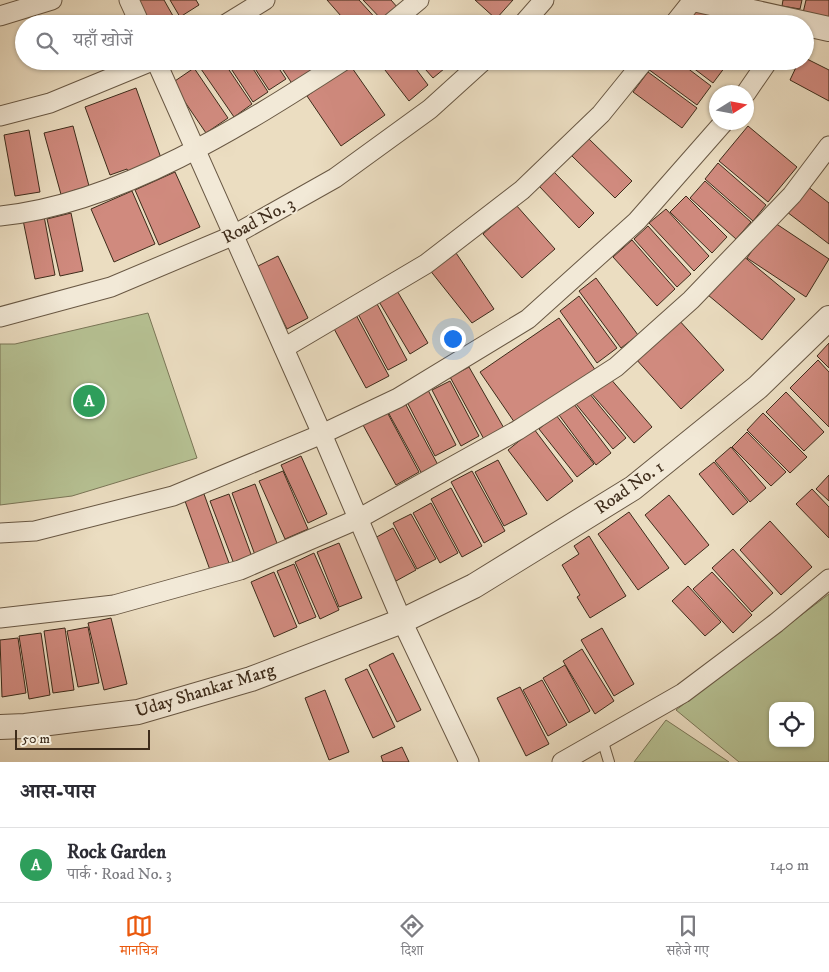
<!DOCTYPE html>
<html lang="hi">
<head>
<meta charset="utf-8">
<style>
	body { margin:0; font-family:"IM FELL DW Pica","Noto Serif Devanagari",serif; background:#f7f7f7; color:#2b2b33 }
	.controls { position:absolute; right:15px; bottom:15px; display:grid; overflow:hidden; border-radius:10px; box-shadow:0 1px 4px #0004 }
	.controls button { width:45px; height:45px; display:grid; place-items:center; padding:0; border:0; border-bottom:1px solid #e1e1e2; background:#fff; color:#2b2b33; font:25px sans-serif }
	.compass { position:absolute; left:709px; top:85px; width:45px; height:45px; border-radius:50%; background:#fff; box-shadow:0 1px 4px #0004; rotate:79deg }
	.scale { position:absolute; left:15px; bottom:12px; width:135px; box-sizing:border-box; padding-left:5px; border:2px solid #3e2c1b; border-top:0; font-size:14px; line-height:18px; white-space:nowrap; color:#3e2c1b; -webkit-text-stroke:4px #f2e9d7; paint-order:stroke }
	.you { position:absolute; left:452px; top:338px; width:18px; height:18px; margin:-12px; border:4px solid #fff; border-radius:50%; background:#1a73e8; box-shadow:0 0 0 8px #1a73e833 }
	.badge { display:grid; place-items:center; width:32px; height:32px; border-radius:50%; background:#ea580c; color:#fff; font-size:16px; font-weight:700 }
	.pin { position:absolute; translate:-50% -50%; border:2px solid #fff; box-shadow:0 1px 5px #0006 }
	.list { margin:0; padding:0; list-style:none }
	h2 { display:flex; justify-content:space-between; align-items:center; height:65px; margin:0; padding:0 20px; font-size:21px }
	h2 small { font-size:16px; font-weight:400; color:#7c7c81 }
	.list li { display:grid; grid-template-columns:32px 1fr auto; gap:15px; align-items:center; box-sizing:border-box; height:75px; padding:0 20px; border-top:1px solid #e1e1e2 }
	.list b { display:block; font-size:19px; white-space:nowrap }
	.list p { margin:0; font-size:16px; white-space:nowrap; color:#7c7c81 }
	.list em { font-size:16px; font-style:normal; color:#7c7c81 }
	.icon { flex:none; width:28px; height:28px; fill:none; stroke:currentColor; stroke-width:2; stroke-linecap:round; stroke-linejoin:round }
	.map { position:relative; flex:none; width:829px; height:762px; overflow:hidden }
	.search { position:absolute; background:#fff; box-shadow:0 1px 4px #0004; left:15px; right:15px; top:15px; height:55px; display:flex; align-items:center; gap:12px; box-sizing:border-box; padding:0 18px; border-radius:28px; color:#7c7c81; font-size:19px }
	.sheet { height:140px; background:#fff }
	nav { display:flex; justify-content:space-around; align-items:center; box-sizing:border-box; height:70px; border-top:1px solid #e1e1e2; background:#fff; font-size:14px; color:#7c7c81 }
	nav a { display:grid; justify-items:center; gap:2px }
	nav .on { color:#ea580c }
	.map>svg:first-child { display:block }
	.green { fill:#b6c193; stroke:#7a7657; fill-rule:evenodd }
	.building { fill:#d08a7e; stroke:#3e2c1b }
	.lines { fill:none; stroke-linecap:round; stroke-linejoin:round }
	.service-casing { stroke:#695844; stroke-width:12 }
	.minor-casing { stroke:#695844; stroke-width:21 }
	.tertiary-casing { stroke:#695844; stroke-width:26 }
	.service { stroke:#f2e9d7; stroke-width:10 }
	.minor { stroke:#f2e9d7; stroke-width:19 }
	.tertiary { stroke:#f2e9d7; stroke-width:24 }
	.labels { text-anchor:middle; stroke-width:4; stroke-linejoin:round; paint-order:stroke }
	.street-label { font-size:18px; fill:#3e2c1b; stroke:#f2e9d7 }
</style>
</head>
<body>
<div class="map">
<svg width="829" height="762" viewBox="0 0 829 762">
	<rect width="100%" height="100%" fill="#ebddc1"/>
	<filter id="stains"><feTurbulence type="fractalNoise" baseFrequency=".004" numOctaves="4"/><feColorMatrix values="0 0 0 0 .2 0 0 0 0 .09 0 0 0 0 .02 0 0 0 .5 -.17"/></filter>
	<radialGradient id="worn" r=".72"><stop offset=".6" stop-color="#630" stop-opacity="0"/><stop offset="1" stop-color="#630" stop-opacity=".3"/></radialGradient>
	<g class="green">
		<polygon points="148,313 197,458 72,496 0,505 0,344 15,344"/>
		<path d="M 829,594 L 829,762 L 739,762 L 676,710 ZM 773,706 L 810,706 L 810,743 L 773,743 Z"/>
		<polygon points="666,720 729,762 634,762"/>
	</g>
	<g class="building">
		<polygon points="137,0 164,0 177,23 151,24"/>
		<polygon points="170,0 196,0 199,5 180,17"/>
		<polygon points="327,0 359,0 379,22 348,24"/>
		<polygon points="363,0 391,0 398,8 384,22"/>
		<polygon points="475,0 513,0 496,19"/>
		<polygon points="783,0 802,0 800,9 782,6"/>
		<polygon points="806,0 829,0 829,18 803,13"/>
		<polygon points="698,7 720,24 686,24"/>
		<polygon points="805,58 829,70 829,101 790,80 799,61 805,61"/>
		<polygon points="212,61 223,61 252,104 234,117 201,69"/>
		<polygon points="226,61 248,61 268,92 253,102"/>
		<polygon points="250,61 274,61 286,79 269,90"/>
		<polygon points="277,61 305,61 313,72 293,85"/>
		<polygon points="378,61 410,61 428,85 409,101"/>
		<polygon points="418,61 448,61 450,64 433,78"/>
		<polygon points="654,61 678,61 711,86 697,105 648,69"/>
		<polygon points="684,61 726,61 728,63 713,83"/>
		<polygon points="350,65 385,115 341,146 307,96"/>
		<polygon points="194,68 228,118 206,133 172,83"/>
		<polygon points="648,72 697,108 682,128 633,92"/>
		<polygon points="136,88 161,158 128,172 127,169 110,175 85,107"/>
		<polygon points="73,126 89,186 72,191 73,195 62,198 44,133"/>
		<polygon points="748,126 797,167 768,202 719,161"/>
		<polygon points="29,130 40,192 15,196 4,135"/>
		<polygon points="589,139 632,181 615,198 572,156"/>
		<polygon points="718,163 766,205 753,221 705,179"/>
		<polygon points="175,172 200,227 159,245 135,190"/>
		<polygon points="554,172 594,213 579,228 539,186"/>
		<polygon points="705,181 751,222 736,239 690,198"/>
		<polygon points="807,186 829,203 829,244 787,212"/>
		<polygon points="132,191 155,244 114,262 91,209"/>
		<polygon points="686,196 727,237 712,253 670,212"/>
		<polygon points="516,205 555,249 522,278 483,234"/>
		<polygon points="666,209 709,256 694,271 649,223"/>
		<polygon points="71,213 83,271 60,276 47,219"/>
		<polygon points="44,216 55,275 35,279 23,220"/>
		<polygon points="772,221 829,259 806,297 747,258"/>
		<polygon points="648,226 691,274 677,287 634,239"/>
		<polygon points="632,240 675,289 657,306 613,257"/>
		<polygon points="454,250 494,309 472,323 429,269"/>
		<polygon points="742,255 795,299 762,340 708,295"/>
		<polygon points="278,256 308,318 287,329 256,267"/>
		<polygon points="596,278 638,335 621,348 579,291"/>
		<polygon points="396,289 428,343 410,354 378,300"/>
		<polygon points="579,296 617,348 597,363 560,311"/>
		<polygon points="376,302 407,360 388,370 357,312"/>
		<polygon points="355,313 389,376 366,388 332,325"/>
		<polygon points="559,318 596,371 517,426 480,372"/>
		<polygon points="678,319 724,370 681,409 635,358"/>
		<polygon points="829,343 829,368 817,356"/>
		<polygon points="818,360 829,372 829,427 790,388"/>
		<polygon points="469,367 505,430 485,441 450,377"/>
		<polygon points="609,377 652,427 634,443 591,393"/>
		<polygon points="450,381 479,436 461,446 432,390"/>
		<polygon points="428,390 456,445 435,456 407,402"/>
		<polygon points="786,392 824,432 804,451 766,412"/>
		<polygon points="589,393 626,438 613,449 576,404"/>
		<polygon points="405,403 438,465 422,474 388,412"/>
		<polygon points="574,404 611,453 596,465 559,415"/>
		<polygon points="387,412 419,472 396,485 363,425"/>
		<polygon points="763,413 807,457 790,473 747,430"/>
		<polygon points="556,415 594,464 577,477 539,429"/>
		<polygon points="534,429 573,481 547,501 508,450"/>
		<polygon points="747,432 786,472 771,486 732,447"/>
		<polygon points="731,447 766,488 750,502 715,461"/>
		<polygon points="301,456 327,514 308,523 281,465"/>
		<polygon points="498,460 527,514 504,526 475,472"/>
		<polygon points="714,462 748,502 733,515 699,474"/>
		<polygon points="283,471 308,529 285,539 259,481"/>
		<polygon points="472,471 505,531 484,543 451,482"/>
		<polygon points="829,475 829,501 816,489"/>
		<polygon points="255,484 278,546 255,555 232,493"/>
		<polygon points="451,488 482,546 462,557 431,499"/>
		<polygon points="812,489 829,507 829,538 796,504"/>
		<polygon points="204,494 229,563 210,570 185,501"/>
		<polygon points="229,494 252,557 234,564 210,501"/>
		<polygon points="669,495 709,545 685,565 645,515"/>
		<polygon points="431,503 458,553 440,563 413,513"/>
		<polygon points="629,512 669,568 638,590 598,534"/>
		<polygon points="411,514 436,559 417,569 393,523"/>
		<polygon points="770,521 812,567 781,595 740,550"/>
		<polygon points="393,528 416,570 396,581 373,539"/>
		<polygon points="589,536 626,596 590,618 577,597 580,595 562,565 579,554 574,546"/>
		<polygon points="339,543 362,598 339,607 317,552"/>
		<polygon points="733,549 773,593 752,612 712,568"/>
		<polygon points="314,553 339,610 320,619 295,562"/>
		<polygon points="294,564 316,617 299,624 277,571"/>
		<polygon points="274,572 297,627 274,637 251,582"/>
		<polygon points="712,572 752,615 733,633 693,589"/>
		<polygon points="688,586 721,622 705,636 672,601"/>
		<polygon points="111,618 127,684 104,690 88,623"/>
		<polygon points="88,627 99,683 78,687 67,631"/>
		<polygon points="65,628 74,690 53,693 44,631"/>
		<polygon points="602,628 634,684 614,696 581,640"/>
		<polygon points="41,633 50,695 29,699 19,636"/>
		<polygon points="18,638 26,693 2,697 0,640"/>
		<polygon points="582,649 614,701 595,714 563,661"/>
		<polygon points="393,653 421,710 397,722 369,665"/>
		<polygon points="565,665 590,711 569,723 543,678"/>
		<polygon points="367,669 395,727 373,738 345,679"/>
		<polygon points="542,680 567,725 548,736 523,690"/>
		<polygon points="520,687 549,744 526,756 497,698"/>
		<polygon points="325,690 349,752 329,760 305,698"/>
		<polygon points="402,747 409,762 383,762 381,756"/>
	</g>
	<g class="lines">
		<defs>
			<polyline id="service" points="602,739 609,762"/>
			<g id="minor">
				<polyline points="129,0 140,24"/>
				<polyline points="0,16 52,0"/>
				<polyline points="226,24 265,0"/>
				<polyline points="390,24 419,0"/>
				<polyline points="523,24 544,0"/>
				<polyline points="674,24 693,0"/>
				<polyline points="156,61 322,434 402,621 469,762"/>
				<polyline points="746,93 768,61"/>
				<polyline points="0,116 50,103 152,61"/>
				<path d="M 0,216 C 119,204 244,125 343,61"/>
				<polyline points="0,317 111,287 232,236 335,178 430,109 483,61"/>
				<polyline points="284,348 426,264 522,190 601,114 644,61"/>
				<polyline points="0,533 35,531 173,496 322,434 398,398 528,319 637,221 724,122"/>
				<polyline points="0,618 114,605 240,570 358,519 518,430 616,367 691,300 792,195 829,146"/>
				<polyline points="562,762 683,693 776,623 829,579"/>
			</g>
			<g id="tertiary">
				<polyline points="698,0 829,29"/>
				<polyline points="0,727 25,726 138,712 251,679 402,621 474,586 633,488 758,387 829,318"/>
			</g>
		</defs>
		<use href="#service" class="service-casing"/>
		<use href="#minor" class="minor-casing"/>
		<use href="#tertiary" class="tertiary-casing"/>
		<use href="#service" class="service"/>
		<use href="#minor" class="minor"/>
		<use href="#tertiary" class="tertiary"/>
	</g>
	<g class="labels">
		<g class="street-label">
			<text transform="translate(258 220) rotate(-28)" y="6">Road No. 3</text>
			<text transform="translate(629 487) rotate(-35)" y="6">Road No. 1</text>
			<text transform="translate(205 690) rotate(-17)" y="6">Uday Shankar Marg</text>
		</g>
	</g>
	<rect width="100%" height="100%" filter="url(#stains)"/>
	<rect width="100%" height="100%" fill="url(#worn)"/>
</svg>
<div class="controls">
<button><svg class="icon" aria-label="locate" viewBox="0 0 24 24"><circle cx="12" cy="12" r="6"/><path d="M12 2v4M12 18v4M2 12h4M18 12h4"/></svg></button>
</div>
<svg class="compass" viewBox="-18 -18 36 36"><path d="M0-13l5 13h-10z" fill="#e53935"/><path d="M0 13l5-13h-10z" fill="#7c7c81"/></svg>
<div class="scale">50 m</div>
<div class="you"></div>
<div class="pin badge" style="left:89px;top:401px;background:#2e9e5b">A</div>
<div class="search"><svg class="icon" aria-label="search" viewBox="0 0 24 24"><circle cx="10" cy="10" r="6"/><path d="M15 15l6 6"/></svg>यहाँ खोजें</div>
</div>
<section class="sheet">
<h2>आस-पास<small></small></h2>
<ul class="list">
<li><span class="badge" style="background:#2e9e5b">A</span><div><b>Rock Garden</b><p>पार्क · Road No. 3</p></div><em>140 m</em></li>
</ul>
</section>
<nav>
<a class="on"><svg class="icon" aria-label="map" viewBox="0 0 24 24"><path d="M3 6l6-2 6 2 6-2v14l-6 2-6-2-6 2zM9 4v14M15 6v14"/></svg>मानचित्र</a>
<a><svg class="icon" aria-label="directions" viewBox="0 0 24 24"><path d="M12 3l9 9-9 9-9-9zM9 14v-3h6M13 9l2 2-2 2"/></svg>दिशा</a>
<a><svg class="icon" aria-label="saved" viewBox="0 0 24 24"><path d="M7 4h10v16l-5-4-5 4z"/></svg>सहेजे गए</a>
</nav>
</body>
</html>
